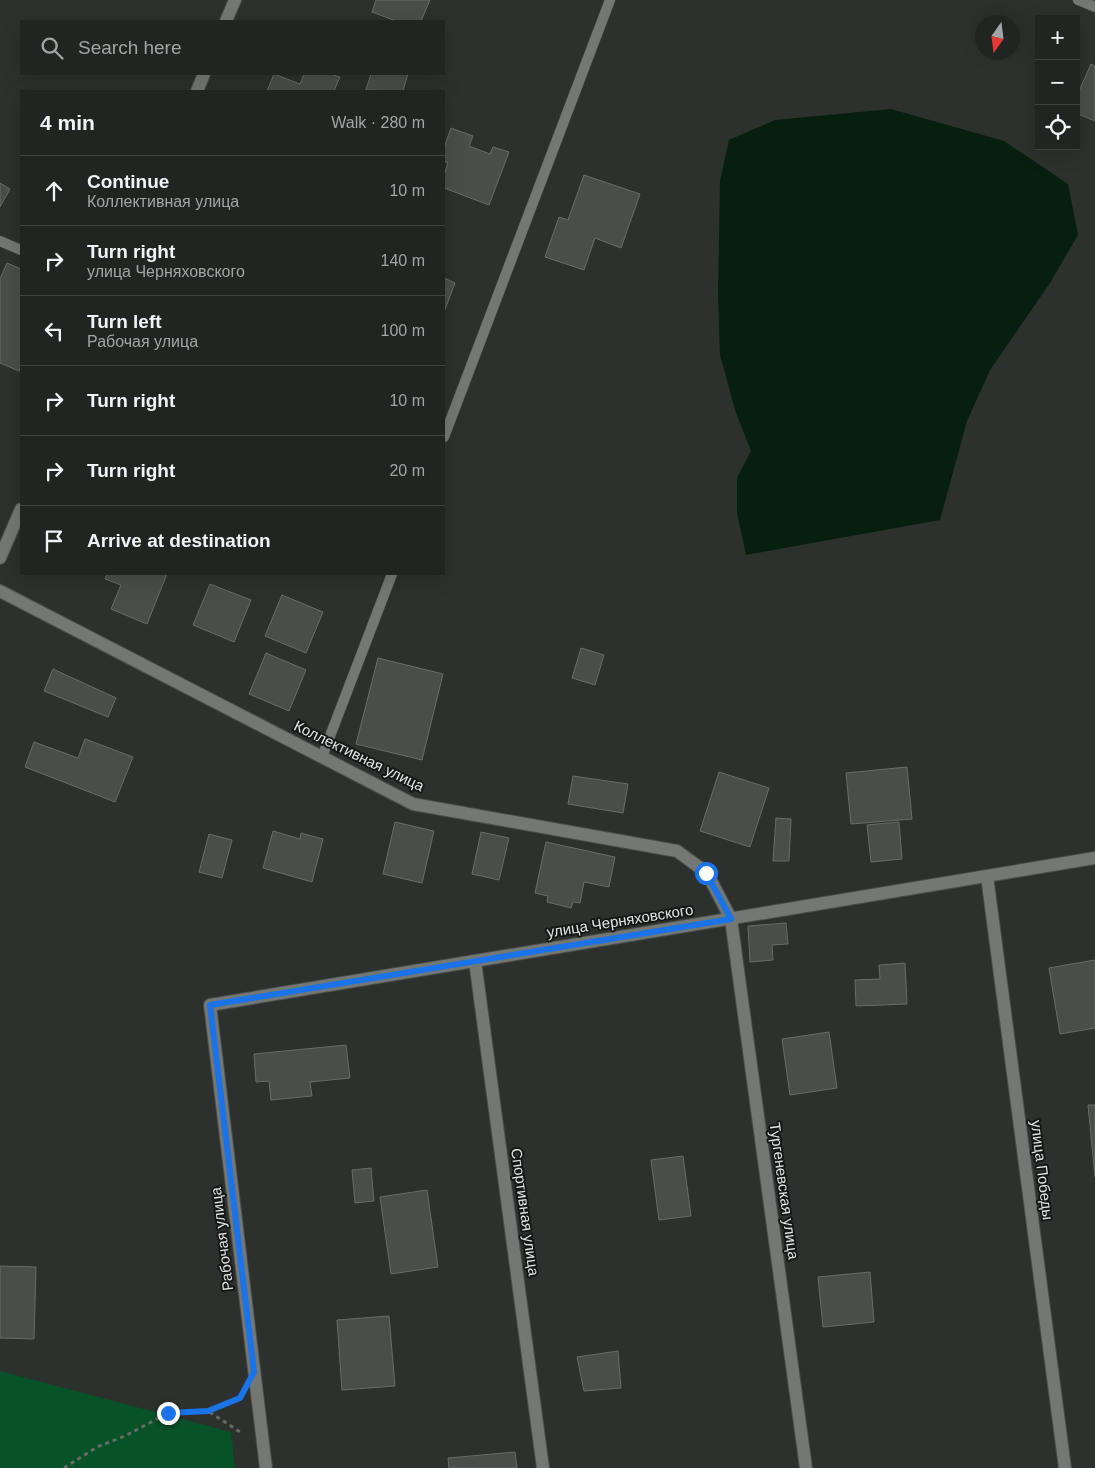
<!DOCTYPE html>
<html lang="en">
<head>
<meta charset="utf-8">
<style>
	body { margin:0; font-family:Arial,sans-serif; background:#2d312f; color:#f1f3f6 }
	.controls { position:absolute; right:15px; top:15px; display:grid; overflow:hidden; border-radius:0px; box-shadow:0 5px 20px #0002 }
	.controls button { width:45px; height:45px; display:grid; place-items:center; padding:0; border:0; border-bottom:1px solid #3e4240; background:#212522; color:#f1f3f6; font:25px sans-serif }
	.compass { position:absolute; left:975px; top:15px; width:45px; height:45px; border-radius:50%; background:#212522; box-shadow:0 5px 20px #0002; rotate:194deg }
	.stop { position:absolute; width:15px; height:15px; margin:-11px; border:4px solid #1a73e8; border-radius:50%; background:#fff }
	.stop.end { background:#1a73e8; border-color:#fff; box-shadow:0 1px 5px #0008 }
	.list { margin:0; padding:0; list-style:none }
	h2 { display:flex; justify-content:space-between; align-items:center; height:65px; margin:0; padding:0 20px; font-size:21px }
	h2 small { font-size:16px; font-weight:400; color:#a2a5a5 }
	.list li { display:grid; grid-template-columns:32px 1fr auto; gap:15px; align-items:center; box-sizing:border-box; height:70px; padding:0 20px; border-top:1px solid #3e4240 }
	.list b { display:block; font-size:19px; white-space:nowrap }
	.list p { margin:0; font-size:16px; white-space:nowrap; color:#a2a5a5 }
	.list em { font-size:16px; font-style:normal; color:#a2a5a5 }
	.icon { flex:none; width:28px; height:28px; fill:none; stroke:currentColor; stroke-width:2; stroke-linecap:round; stroke-linejoin:round }
	.map { position:relative; flex:none; width:1095px; height:1468px; overflow:hidden }
	.search { position:absolute; background:#212522; box-shadow:0 5px 20px #0002; left:20px; top:20px; width:425px; height:55px; display:flex; align-items:center; gap:12px; box-sizing:border-box; padding:0 18px; border-radius:0px; color:#a2a5a5; font-size:19px }
	.panel { position:absolute; background:#212522; box-shadow:0 5px 20px #0002; left:20px; top:90px; width:425px; height:485px; border-radius:0px }
	.map>svg:first-child { display:block }
	.green { fill:#085229 }
	.water { fill:#071f0f }
	.building { fill:#494e4a; stroke:#686d69 }
	.lines { fill:none; stroke-linecap:round; stroke-linejoin:round }
	.service-casing { stroke:#4b4e4b; stroke-width:11 }
	.minor-casing { stroke:#4b4e4b; stroke-width:14 }
	.path { stroke:#676b68; stroke-width:3; stroke-dasharray:4 4; stroke-linecap:butt }
	.service { stroke:#737874; stroke-width:10 }
	.minor { stroke:#737874; stroke-width:12 }
	.route { stroke:#1a73e8; stroke-width:6 }
	.labels { text-anchor:middle; stroke-width:4; stroke-linejoin:round; paint-order:stroke }
	.street-label { font-size:15px; fill:#e3e5e3; stroke:#161817 }
</style>
</head>
<body>
<div class="map">
<svg width="1095" height="1468" viewBox="0 0 1095 1468">
	<rect width="100%" height="100%" fill="#2c312d"/>
	<polygon class="green" points="0,1371 231,1432 235,1468 0,1468"/>
	<polygon class="water" points="891,109 1004,141 1068,184 1078,235 1050,283 990,370 967,421 940,520 746,555 737,513 737,478 751,451 736,413 720,355 718,294 720,181 729,140 775,120"/>
	<g class="building">
		<polygon points="376,0 430,0 421,21 396,21 372,12"/>
		<polygon points="1091,64 1095,66 1095,121 1076,113 1076,98"/>
		<polygon points="274,74 300,84 304,74 330,74 340,77 334,91 267,91"/>
		<polygon points="371,74 408,74 403,91 366,90"/>
		<polygon points="451,128 473,136 469,146 490,154 493,147 509,152 489,205 444,188 444,175 448,163 444,161 444,148"/>
		<polygon points="584,175 640,194 621,248 595,238 584,270 545,257 559,217 568,220"/>
		<polygon points="0,183 10,189 0,207"/>
		<polygon points="7,263 21,269 21,366 19,371 0,363 0,279"/>
		<polygon points="444,278 455,283 444,312"/>
		<polygon points="107,574 167,574 147,624 111,609 121,585 105,579"/>
		<polygon points="210,584 251,600 234,642 193,625"/>
		<polygon points="282,595 323,612 306,653 265,636"/>
		<polygon points="581,648 604,655 595,685 572,678"/>
		<polygon points="266,653 306,670 289,711 249,694"/>
		<polygon points="378,658 443,674 422,760 356,744"/>
		<polygon points="53,669 116,698 108,717 44,691"/>
		<polygon points="85,739 133,757 115,802 25,767 34,742 78,758"/>
		<polygon points="907,767 912,819 851,824 846,773"/>
		<polygon points="719,772 769,788 750,847 700,831"/>
		<polygon points="573,776 628,784 623,813 568,804"/>
		<polygon points="776,818 791,819 789,861 773,861"/>
		<polygon points="395,822 434,831 422,883 383,874"/>
		<polygon points="899,822 902,859 871,862 867,825"/>
		<polygon points="273,831 300,839 301,833 323,839 312,882 263,868"/>
		<polygon points="481,832 509,838 499,880 472,874"/>
		<polygon points="209,834 232,840 222,878 199,872"/>
		<polygon points="546,842 615,857 609,887 584,882 580,903 573,902 571,908 547,902 548,896 535,893"/>
		<polygon points="786,923 788,944 772,945 773,960 750,962 748,926"/>
		<polygon points="1095,960 1095,1028 1060,1034 1049,968"/>
		<polygon points="905,963 907,1004 856,1006 855,980 880,979 879,965"/>
		<polygon points="829,1032 837,1088 790,1095 782,1039"/>
		<polygon points="346,1045 350,1078 310,1082 312,1096 271,1100 269,1081 256,1082 254,1054"/>
		<polygon points="1088,1105 1095,1105 1095,1177"/>
		<polygon points="683,1156 691,1216 659,1220 651,1160"/>
		<polygon points="371,1168 374,1201 355,1203 352,1170"/>
		<polygon points="427,1190 438,1267 391,1274 380,1197"/>
		<polygon points="0,1266 36,1267 34,1339 0,1338"/>
		<polygon points="870,1272 874,1322 823,1327 818,1277"/>
		<polygon points="389,1316 395,1386 342,1390 337,1320"/>
		<polygon points="618,1351 621,1388 584,1391 577,1357"/>
		<polygon points="515,1452 517,1468 449,1468 448,1458"/>
	</g>
	<g class="lines">
		<defs>
			<g id="service">
				<polyline points="1078,0 1095,7"/>
				<polyline points="0,241 21,250"/>
				<polyline points="444,437 610,0"/>
				<polyline points="322,757 392,574"/>
			</g>
			<g id="minor">
				<polyline points="226,21 235,0"/>
				<polyline points="197,91 204,74"/>
				<polyline points="0,558 21,509"/>
				<polyline points="0,591 413,804 677,851 707,873 731,919 806,1468"/>
				<polyline points="987,876 1065,1468"/>
				<polyline points="475,961 543,1468"/>
				<polyline points="266,1468 210,1005 1095,858"/>
			</g>
		</defs>
		<use href="#service" class="service-casing"/>
		<use href="#minor" class="minor-casing"/>
		<g class="path">
			<polyline points="208,1411 240,1398"/>
			<polyline points="64,1468 97,1447 125,1436 168,1413 208,1411 243,1434"/>
		</g>
		<use href="#service" class="service"/>
		<use href="#minor" class="minor"/>
	</g>
	<g class="lines">
		<polyline class="route" points="168,1413 208,1411 240,1398 254,1372 210,1005 731,919 706,873"/>
	</g>
	<g class="labels">
		<g class="street-label">
			<text transform="translate(359 756) rotate(26)" y="5">Коллективная улица</text>
			<text transform="translate(620 921) rotate(-9)" y="5">улица Черняховского</text>
			<text transform="translate(1042 1170) rotate(83)" y="5">улица Победы</text>
			<text transform="translate(784 1191) rotate(82)" y="5">Тургеневская улица</text>
			<text transform="translate(525 1212) rotate(82)" y="5">Спортивная улица</text>
			<text transform="translate(222 1239) rotate(-97)" y="5">Рабочая улица</text>
		</g>
	</g>
</svg>
<div class="controls">
<button>+</button>
<button>−</button>
<button><svg class="icon" aria-label="locate" viewBox="0 0 24 24"><circle cx="12" cy="12" r="6"/><path d="M12 2v4M12 18v4M2 12h4M18 12h4"/></svg></button>
</div>
<svg class="compass" viewBox="-18 -18 36 36"><path d="M0-13l5 13h-10z" fill="#e53935"/><path d="M0 13l5-13h-10z" fill="#a2a5a5"/></svg>
<div class="stop" style="left:706px;top:873px"></div>
<div class="stop end" style="left:168px;top:1413px"></div>
<div class="search"><svg class="icon" aria-label="search" viewBox="0 0 24 24"><circle cx="10" cy="10" r="6"/><path d="M15 15l6 6"/></svg>Search here</div>
<section class="panel">
<h2>4 min<small>Walk · 280 m</small></h2>
<ul class="list">
<li><svg class="icon" aria-label="ahead" viewBox="0 0 24 24"><path d="M12 20V5M6 11l6-6 6 6"/></svg><div><b>Continue</b><p>Коллективная улица</p></div><em>10 m</em></li>
<li><svg class="icon" aria-label="right" viewBox="0 0 24 24"><path d="M7 20v-9h11M14 6l5 5-5 5"/></svg><div><b>Turn right</b><p>улица Черняховского</p></div><em>140 m</em></li>
<li><svg class="icon" aria-label="left" viewBox="0 0 24 24"><path d="M17 20v-9H6M10 6l-5 5 5 5"/></svg><div><b>Turn left</b><p>Рабочая улица</p></div><em>100 m</em></li>
<li><svg class="icon" aria-label="right" viewBox="0 0 24 24"><path d="M7 20v-9h11M14 6l5 5-5 5"/></svg><div><b>Turn right</b></div><em>10 m</em></li>
<li><svg class="icon" aria-label="right" viewBox="0 0 24 24"><path d="M7 20v-9h11M14 6l5 5-5 5"/></svg><div><b>Turn right</b></div><em>20 m</em></li>
<li><svg class="icon" aria-label="arrive" viewBox="0 0 24 24"><path d="M6 21V4h12l-3 4 3 4H6"/></svg><div><b>Arrive at destination</b></div></li>
</ul>
</section>
</div>
</body>
</html>
